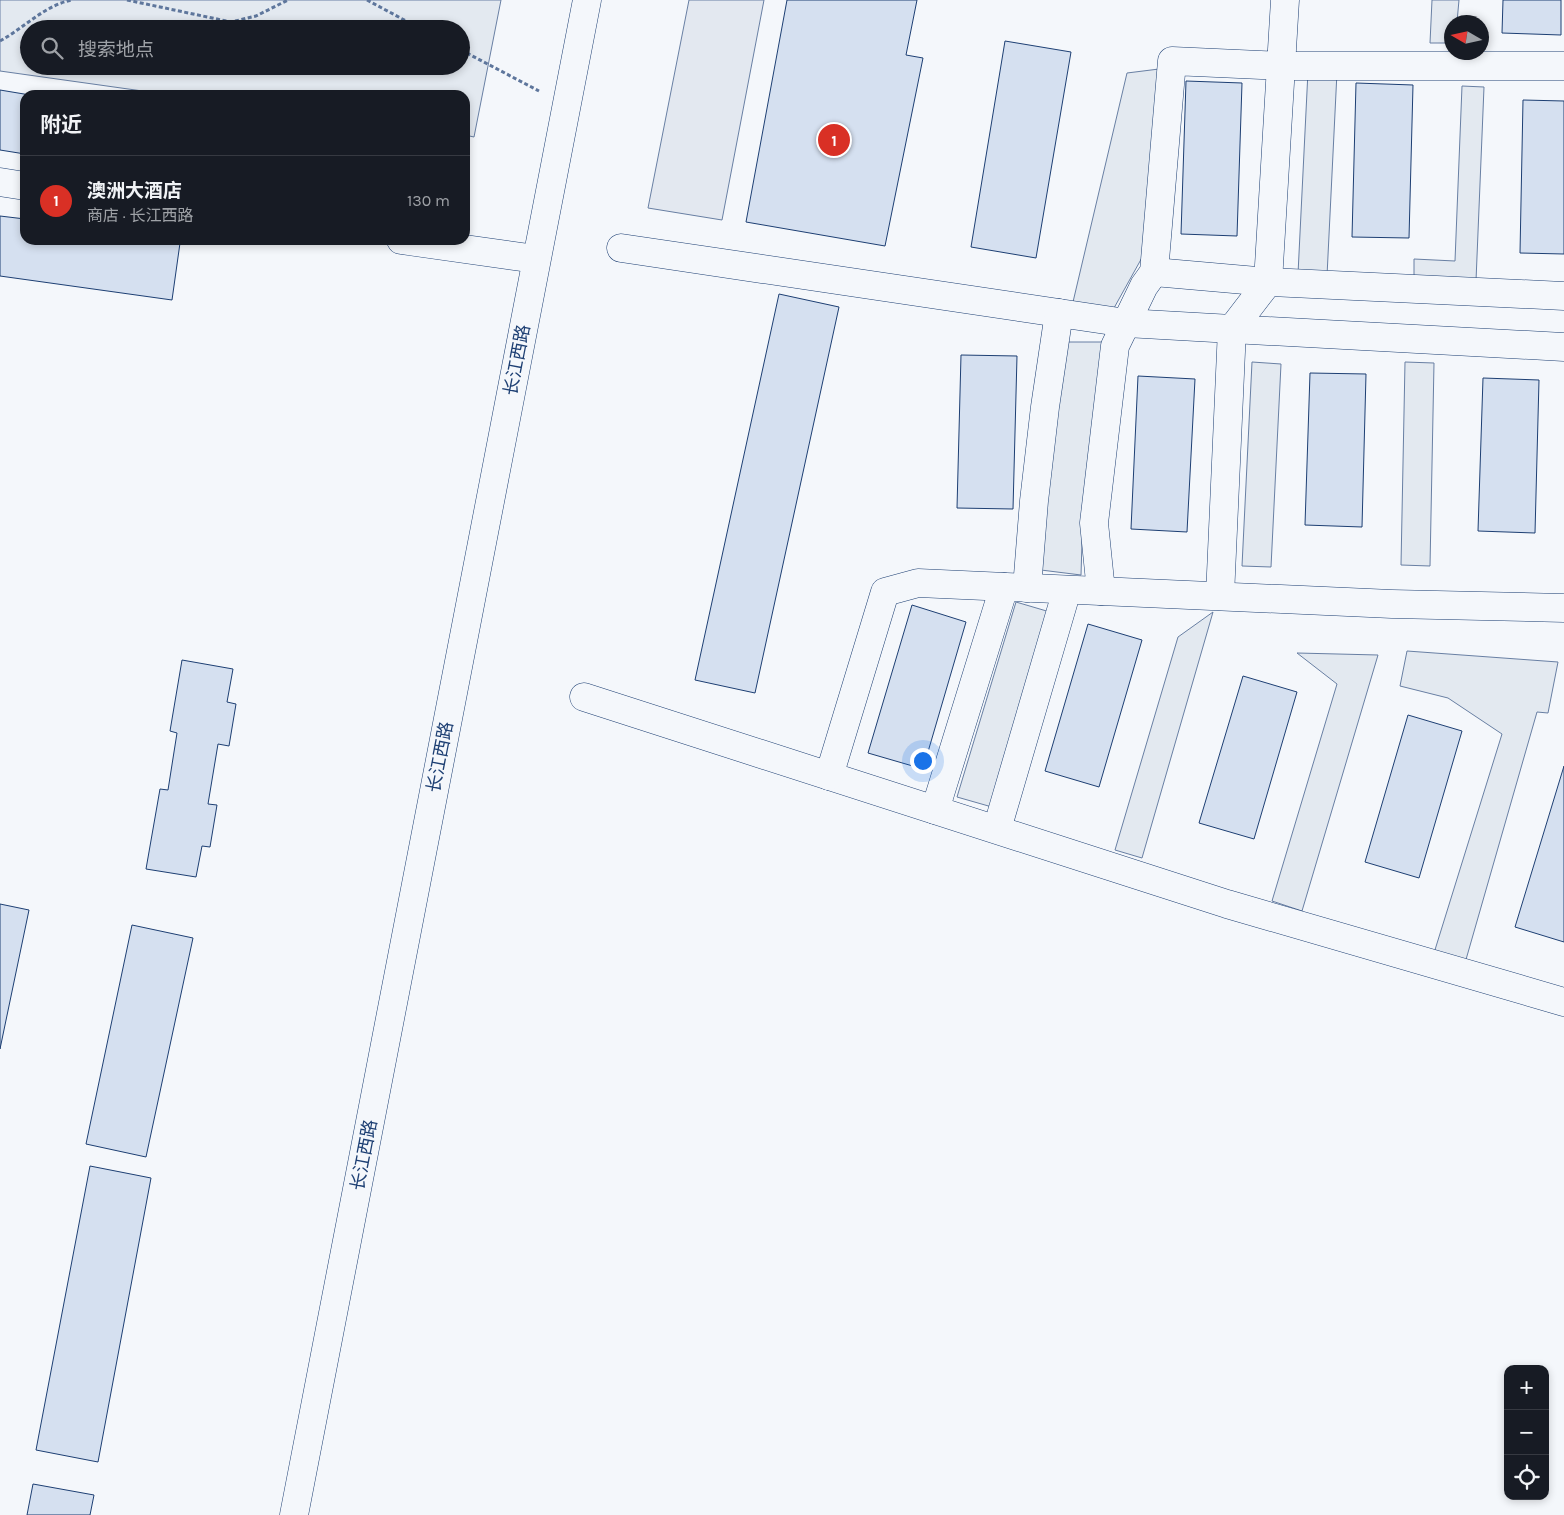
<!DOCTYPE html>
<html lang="zh">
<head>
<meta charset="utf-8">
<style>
	body { margin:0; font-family:Karla,"Noto Sans SC",sans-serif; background:#20242c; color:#f1f3f6 }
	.controls { position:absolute; right:15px; bottom:15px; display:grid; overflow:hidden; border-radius:10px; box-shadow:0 2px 8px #0003 }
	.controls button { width:45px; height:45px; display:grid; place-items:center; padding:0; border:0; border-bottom:1px solid #363941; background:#171b24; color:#f1f3f6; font:25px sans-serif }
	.compass { position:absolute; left:1444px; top:15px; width:45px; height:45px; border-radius:50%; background:#171b24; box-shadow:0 2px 8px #0003; rotate:279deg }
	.you { position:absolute; left:922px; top:760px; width:18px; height:18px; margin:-12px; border:4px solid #fff; border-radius:50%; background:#1a73e8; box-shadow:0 0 0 8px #1a73e833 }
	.badge { display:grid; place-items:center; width:32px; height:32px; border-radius:50%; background:#d93025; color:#fff; font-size:16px; font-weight:700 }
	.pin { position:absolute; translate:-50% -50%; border:2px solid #fff; box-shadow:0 1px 5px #0006 }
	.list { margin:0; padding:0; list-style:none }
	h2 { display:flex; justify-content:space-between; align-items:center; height:65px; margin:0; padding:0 20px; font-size:21px }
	h2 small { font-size:16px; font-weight:400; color:#9ea1a6 }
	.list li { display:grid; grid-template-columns:32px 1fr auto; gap:15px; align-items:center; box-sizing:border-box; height:90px; padding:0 20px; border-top:1px solid #363941 }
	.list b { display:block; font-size:19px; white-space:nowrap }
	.list p { margin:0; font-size:16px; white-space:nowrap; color:#9ea1a6 }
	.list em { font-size:16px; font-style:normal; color:#9ea1a6 }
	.icon { flex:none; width:28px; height:28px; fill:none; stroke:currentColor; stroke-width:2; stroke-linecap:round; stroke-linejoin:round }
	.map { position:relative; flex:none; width:1564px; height:1515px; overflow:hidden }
	.search { position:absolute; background:#171b24; box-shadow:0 2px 8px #0003; left:20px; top:20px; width:450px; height:55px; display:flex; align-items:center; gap:12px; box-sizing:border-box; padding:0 18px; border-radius:28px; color:#9ea1a6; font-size:19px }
	.panel { position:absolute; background:#171b24; box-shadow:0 2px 8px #0003; left:20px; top:90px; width:450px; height:155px; border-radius:15px }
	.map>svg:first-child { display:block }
	.green { fill:#e3e9f0; stroke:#687fa3; fill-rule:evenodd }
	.parking { fill:#e3e8f0; stroke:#687fa3 }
	.building { fill:#d5e0f0; stroke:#1d3f73 }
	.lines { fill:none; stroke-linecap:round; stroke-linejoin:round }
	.minor-casing { stroke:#1d3f73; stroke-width:29 }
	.major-casing { stroke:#1d3f73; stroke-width:29 }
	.path { stroke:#5e769c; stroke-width:3; stroke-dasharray:4 2.5; stroke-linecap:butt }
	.minor { stroke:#f4f7fb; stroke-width:28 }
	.major { stroke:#f4f7fb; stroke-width:28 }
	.labels { text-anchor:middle; stroke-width:4; stroke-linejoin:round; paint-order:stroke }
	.street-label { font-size:18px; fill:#1d3f73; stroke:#f4f7fb }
</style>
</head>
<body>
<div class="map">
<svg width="1564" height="1515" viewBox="0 0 1564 1515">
	<rect width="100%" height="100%" fill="#f4f7fb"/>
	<g class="green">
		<path d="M 0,0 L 501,0 L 474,137 L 465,135 L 465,95 L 171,95 L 0,71 ZM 29,29 L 461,29 L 461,66 L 29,66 Z"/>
		<polygon points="1432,0 1459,0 1457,22 1452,22 1451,43 1430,43"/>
		<polygon points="1159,69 1144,254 1114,308 1073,302 1127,73"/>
		<polygon points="1308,71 1337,72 1327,276 1298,274"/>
		<polygon points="1462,86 1484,87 1476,281 1414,278 1414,259 1455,261"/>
		<polygon points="1065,342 1105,342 1083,509 1081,575 1041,570 1050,460"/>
		<polygon points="1252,362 1281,364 1271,567 1242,566"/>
		<polygon points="1405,362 1434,363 1430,566 1401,565"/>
		<polygon points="1016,602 1050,612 992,807 957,797"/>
		<polygon points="1213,612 1142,858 1115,850 1178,637"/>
		<polygon points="1407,651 1558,662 1548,713 1537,712 1465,963 1434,953 1502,734 1448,698 1400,686"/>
		<polygon points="1297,653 1378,655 1302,911 1272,901 1337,684"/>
	</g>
	<polygon class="parking" points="689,0 764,0 722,220 648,208"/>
	<g class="building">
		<polygon points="787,0 917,0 906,55 923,58 885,246 746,222"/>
		<polygon points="1503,0 1561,0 1561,35 1502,33"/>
		<polygon points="1005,41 1071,52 1036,258 971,247"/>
		<polygon points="1186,81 1242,83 1237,236 1181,234"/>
		<polygon points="1356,83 1413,85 1409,238 1352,237"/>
		<polygon points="0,90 30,95 25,95 25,154 0,150"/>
		<polygon points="1523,100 1564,101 1564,254 1520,253"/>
		<polygon points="0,216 25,219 25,240 160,240 180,243 172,300 0,276"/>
		<polygon points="779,294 839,307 755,693 695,680"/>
		<polygon points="961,355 1017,356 1013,509 957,508"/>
		<polygon points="1310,373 1366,374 1362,527 1305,525"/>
		<polygon points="1138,376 1195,379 1187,532 1131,529"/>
		<polygon points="1483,378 1539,380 1535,533 1478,531"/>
		<polygon points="912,605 966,622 923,769 868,753"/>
		<polygon points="1088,624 1142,640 1099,787 1045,771"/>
		<polygon points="182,660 233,669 227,702 236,704 229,746 218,744 208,804 217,805 210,847 202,846 196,877 146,869 160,789 168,790 177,733 170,731"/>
		<polygon points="1243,676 1297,692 1254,839 1199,823"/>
		<polygon points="1408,715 1462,731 1419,878 1365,862"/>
		<polygon points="1564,766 1564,942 1515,927"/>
		<polygon points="0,904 29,910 0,1049"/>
		<polygon points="132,925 193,938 146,1157 86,1144"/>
		<polygon points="90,1166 151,1178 98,1462 36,1450"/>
		<polygon points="33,1484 94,1495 90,1515 27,1515"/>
	</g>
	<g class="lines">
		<defs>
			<g id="minor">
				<polyline points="0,182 25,186"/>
				<polyline points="401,240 536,259"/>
				<polyline points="621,248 1126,323 1232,329 1220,596"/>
				<polyline points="1154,272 1268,282 1281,66 1564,66"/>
				<polyline points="1564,296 1268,282 1232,329 1564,347"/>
				<polyline points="1027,588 1034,501 1045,407 1059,313"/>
				<polyline points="1101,591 1094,523 1115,346 1144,286 1154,272 1172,61 1281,66 1285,0"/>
				<polyline points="584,697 1227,904 1564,1002"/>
				<polyline points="829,776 885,592 918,583 1392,604 1564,608"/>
				<polyline points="935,810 1004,587"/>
				<polyline points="997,829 1067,590"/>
			</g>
			<polyline id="major" points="294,1515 587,0"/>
		</defs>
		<use href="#minor" class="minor-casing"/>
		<use href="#major" class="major-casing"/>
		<g class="path">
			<polyline points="127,0 231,22 256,16 288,0"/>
			<polyline points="367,0 421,29"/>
			<path d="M 0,41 C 24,28 45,5 72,0"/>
			<polyline points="461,50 539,91"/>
		</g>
		<use href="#minor" class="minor"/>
		<use href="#major" class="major"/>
	</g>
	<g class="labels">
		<g class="street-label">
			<text transform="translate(517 360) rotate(-79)" y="6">长江西路</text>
			<text transform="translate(440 757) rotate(-79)" y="6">长江西路</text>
			<text transform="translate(364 1155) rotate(-79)" y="6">长江西路</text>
		</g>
	</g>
</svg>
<div class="controls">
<button>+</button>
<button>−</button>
<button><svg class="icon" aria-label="locate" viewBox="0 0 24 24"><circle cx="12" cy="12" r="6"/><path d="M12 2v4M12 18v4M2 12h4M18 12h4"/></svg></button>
</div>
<svg class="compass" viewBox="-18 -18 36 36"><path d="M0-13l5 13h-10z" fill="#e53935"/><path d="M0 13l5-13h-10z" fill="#9ea1a6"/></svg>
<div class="you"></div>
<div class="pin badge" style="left:834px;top:140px">1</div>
<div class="search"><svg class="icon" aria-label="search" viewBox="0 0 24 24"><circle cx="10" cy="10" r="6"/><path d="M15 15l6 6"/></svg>搜索地点</div>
<section class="panel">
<h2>附近<small></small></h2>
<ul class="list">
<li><span class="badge">1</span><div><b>澳洲大酒店</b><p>商店 · 长江西路</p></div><em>130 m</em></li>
</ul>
</section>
</div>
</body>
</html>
